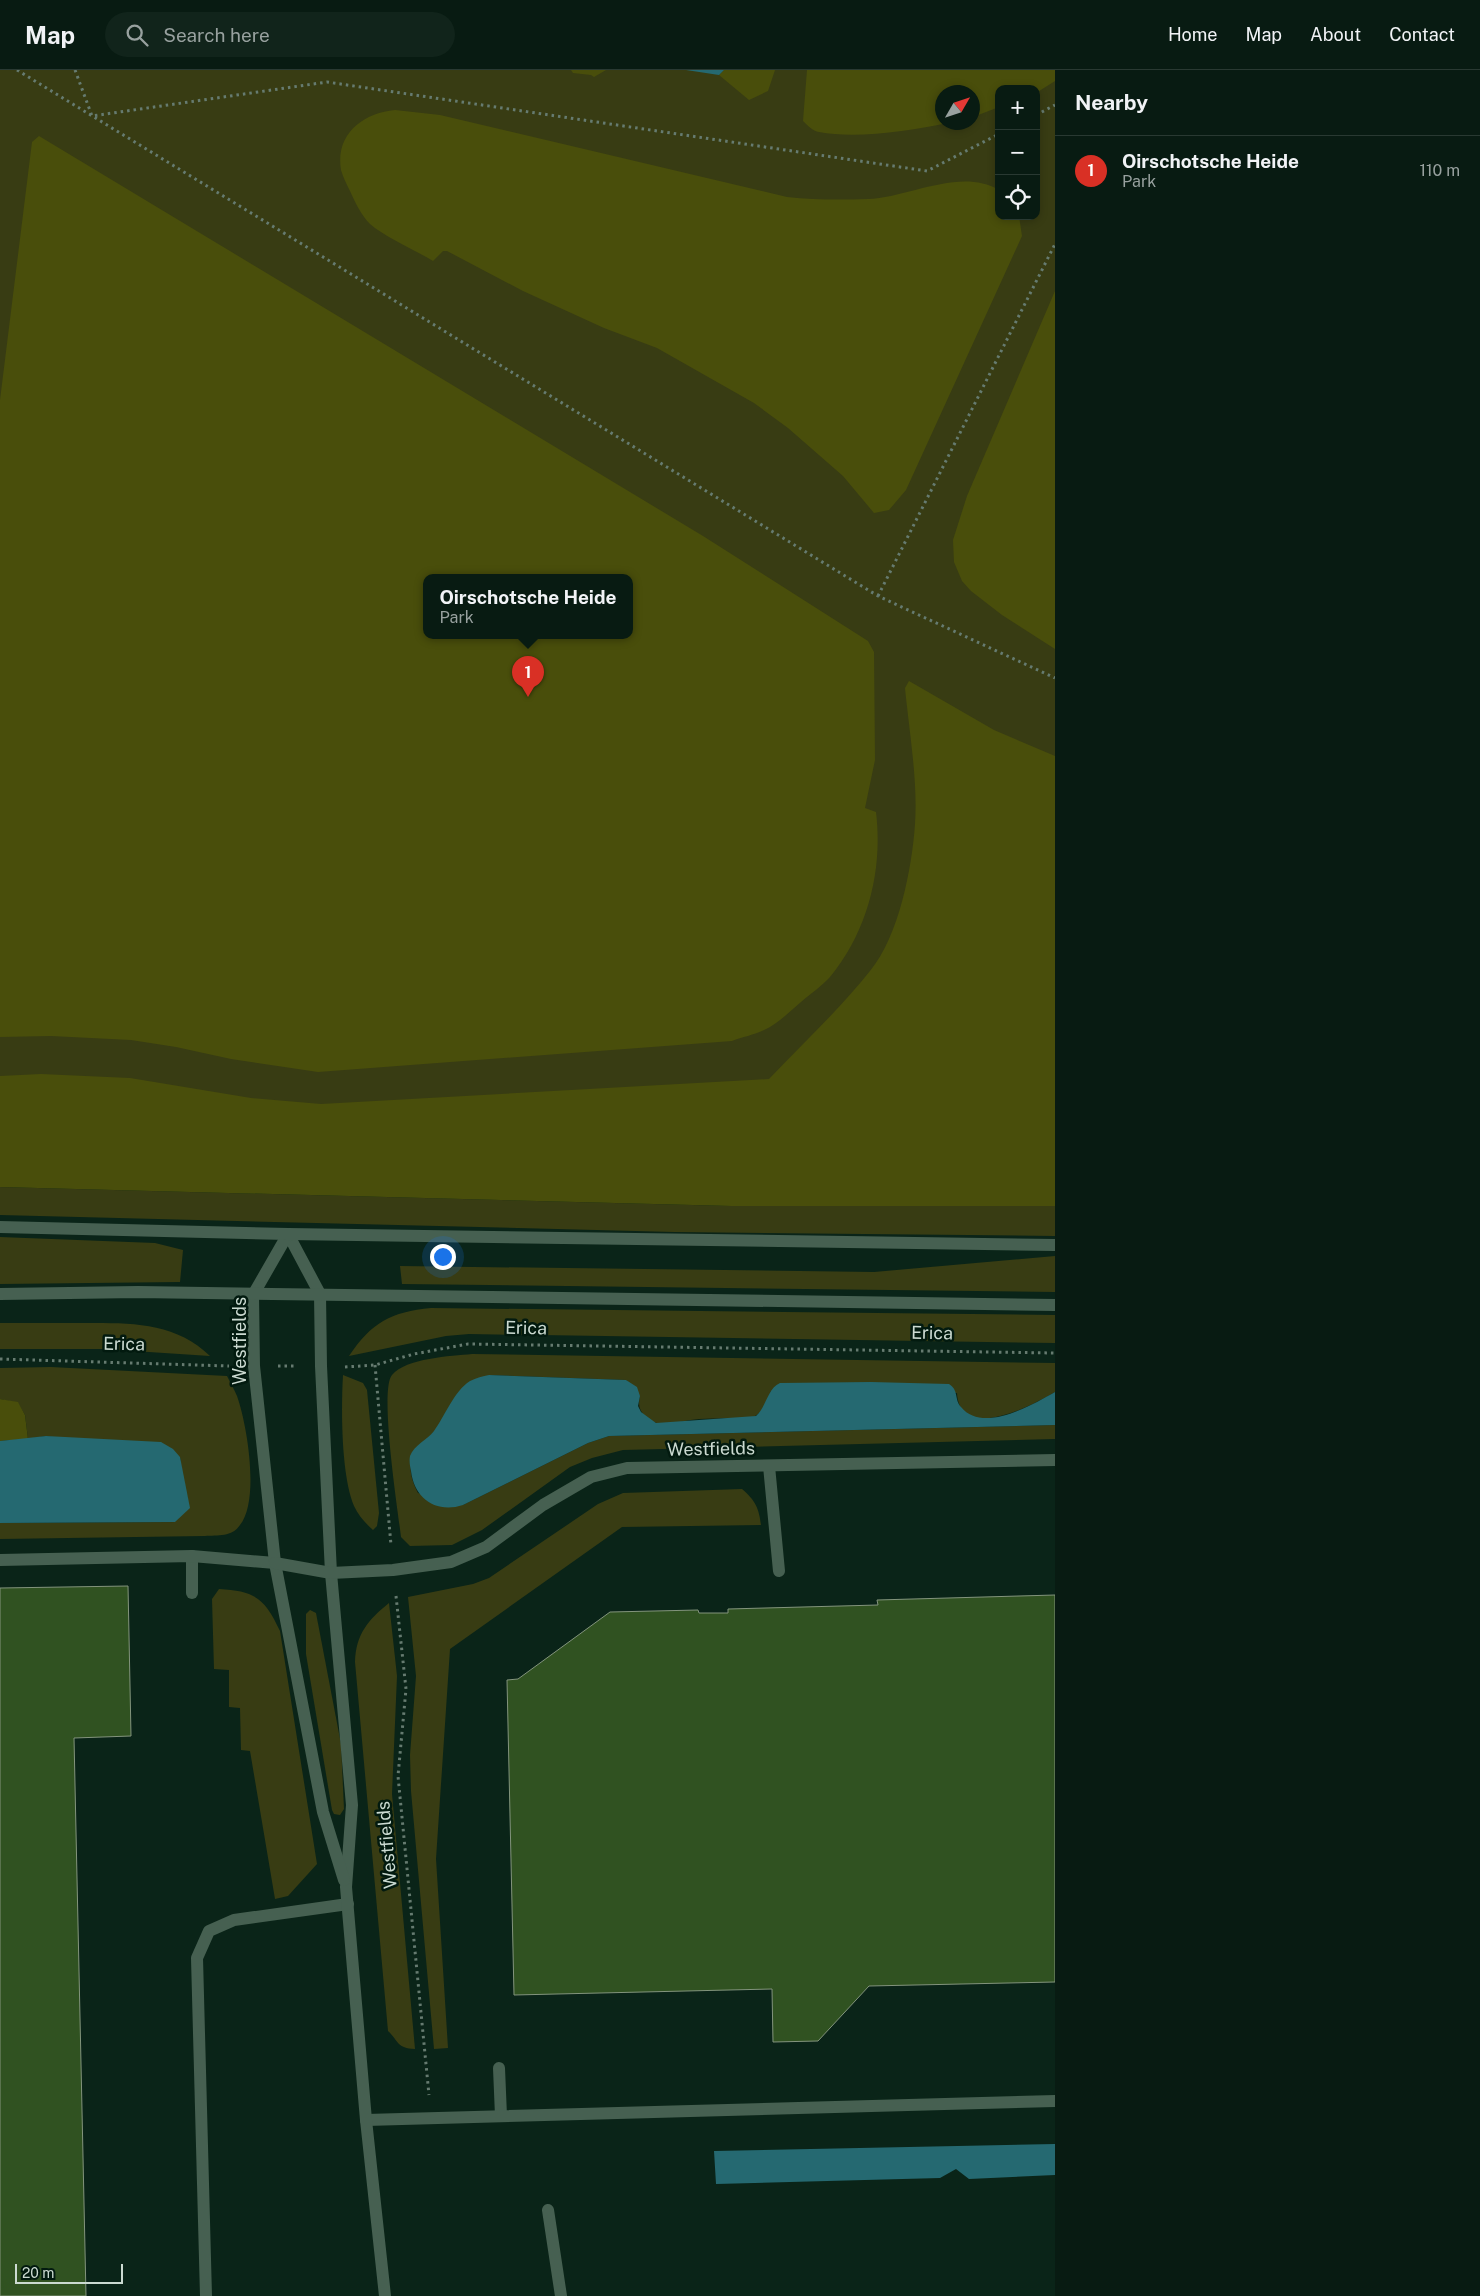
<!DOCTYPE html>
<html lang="en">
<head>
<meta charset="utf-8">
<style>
	body { margin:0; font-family:"Public Sans",sans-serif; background:#11241b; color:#f1f3f6 }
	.controls { position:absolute; right:15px; top:15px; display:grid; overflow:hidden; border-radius:10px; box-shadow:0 2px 8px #0003 }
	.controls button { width:45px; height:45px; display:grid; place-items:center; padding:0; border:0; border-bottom:1px solid #293932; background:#081b12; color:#f1f3f6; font:25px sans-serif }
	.compass { position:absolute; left:935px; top:15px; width:45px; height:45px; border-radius:50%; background:#081b12; box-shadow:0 2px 8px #0003; rotate:51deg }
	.scale { position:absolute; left:15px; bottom:12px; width:108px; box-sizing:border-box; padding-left:5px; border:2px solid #cbdad1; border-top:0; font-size:14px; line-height:18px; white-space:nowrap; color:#cbdad1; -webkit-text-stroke:4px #021a0f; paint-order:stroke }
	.you { position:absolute; left:442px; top:1186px; width:18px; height:18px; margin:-12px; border:4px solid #fff; border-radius:50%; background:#1a73e8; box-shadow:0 0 0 8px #1a73e833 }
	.badge { display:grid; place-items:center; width:32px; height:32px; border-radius:50%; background:#d93025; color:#fff; font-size:16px; font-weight:700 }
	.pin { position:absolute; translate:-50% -41px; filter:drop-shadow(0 1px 2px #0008) }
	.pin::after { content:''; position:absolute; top:26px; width:18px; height:15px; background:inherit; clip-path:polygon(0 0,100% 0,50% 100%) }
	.popup { position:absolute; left:423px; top:504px; width:210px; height:65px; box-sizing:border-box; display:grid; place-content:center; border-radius:10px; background:#081b12; filter:drop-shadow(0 1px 4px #0005); font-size:16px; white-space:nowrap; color:#98a19f }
	.popup b { font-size:19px; color:#f1f3f6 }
	.popup::after { content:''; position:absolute; left:50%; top:100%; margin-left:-10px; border:10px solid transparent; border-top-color:#081b12 }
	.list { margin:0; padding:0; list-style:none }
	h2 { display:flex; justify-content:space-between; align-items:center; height:65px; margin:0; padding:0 20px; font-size:21px }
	h2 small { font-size:16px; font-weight:400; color:#98a19f }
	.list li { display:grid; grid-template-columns:32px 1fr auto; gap:15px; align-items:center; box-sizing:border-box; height:70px; padding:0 20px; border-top:1px solid #293932 }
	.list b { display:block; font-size:19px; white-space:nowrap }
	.list p { margin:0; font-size:16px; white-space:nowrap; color:#98a19f }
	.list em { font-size:16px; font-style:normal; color:#98a19f }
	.icon { flex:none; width:28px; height:28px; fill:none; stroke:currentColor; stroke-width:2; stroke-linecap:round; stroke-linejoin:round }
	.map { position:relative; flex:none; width:1055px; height:2226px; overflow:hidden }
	header { display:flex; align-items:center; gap:30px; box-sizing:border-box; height:70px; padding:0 25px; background:#081b12; border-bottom:1px solid #293932 }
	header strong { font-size:24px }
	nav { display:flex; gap:28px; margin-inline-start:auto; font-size:18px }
	.search { width:350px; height:45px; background:#11241b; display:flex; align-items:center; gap:12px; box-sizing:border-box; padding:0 18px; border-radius:28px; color:#98a19f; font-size:19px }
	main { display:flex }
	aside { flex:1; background:#081b12 }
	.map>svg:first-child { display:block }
	.green { fill:#383c13; fill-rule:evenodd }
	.forest { fill:#494e0b; fill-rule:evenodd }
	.water { fill:#256971 }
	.building { fill:#305221; stroke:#83947d }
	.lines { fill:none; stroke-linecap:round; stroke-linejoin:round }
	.path { stroke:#667b70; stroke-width:3; stroke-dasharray:2.5 4; stroke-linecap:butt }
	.service { stroke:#466051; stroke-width:12 }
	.minor { stroke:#466051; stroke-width:12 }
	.tertiary { stroke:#466051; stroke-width:12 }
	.labels { text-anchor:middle; stroke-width:5; stroke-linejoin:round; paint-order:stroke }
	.street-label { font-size:18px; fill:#cbdad1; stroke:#021a0f }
</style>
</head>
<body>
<header>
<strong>Map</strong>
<div class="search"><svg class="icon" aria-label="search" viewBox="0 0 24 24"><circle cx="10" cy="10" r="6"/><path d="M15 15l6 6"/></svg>Search here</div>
<nav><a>Home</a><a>Map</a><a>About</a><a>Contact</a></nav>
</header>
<main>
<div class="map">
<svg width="1055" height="2226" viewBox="0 0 1055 2226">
	<rect width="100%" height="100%" fill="#0a2418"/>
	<g class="green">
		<path d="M 0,0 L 1055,0 L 1055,1122 L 0,1107 ZM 999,19 L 1036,19 L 1036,146 L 999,146 ZM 942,22 L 972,22 L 972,52 L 942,52 ZM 427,508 L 629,508 L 629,566 L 427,566 Z"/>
		<polygon points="0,1117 731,1136 1055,1136 1055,1166 674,1162 0,1145"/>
		<polygon points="0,1167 155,1173 183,1180 180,1212 0,1214"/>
		<polygon points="1055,1186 1055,1222 402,1214 400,1196 874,1202"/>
		<path d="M 431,1238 L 1055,1245 L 1055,1273 L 469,1264 L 446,1266 L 349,1286 C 372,1252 391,1242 431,1238 Z"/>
		<path d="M 0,1253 C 27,1253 54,1253 81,1253 C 128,1253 174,1251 210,1286 L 103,1279 L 0,1279 Z"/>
		<path d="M 472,1284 L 1055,1293 L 1055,1322 C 1033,1335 960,1374 957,1323 L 771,1321 C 766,1333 763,1344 750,1348 C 733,1348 716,1348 699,1349 C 681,1350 661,1361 646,1347 C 639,1340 638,1335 640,1326 L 626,1310 L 489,1305 L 425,1371 C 406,1384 408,1404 418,1423 L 463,1435 L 588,1373 L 609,1366 L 1055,1355 L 1055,1369 L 623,1380 L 592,1388 L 570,1397 L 482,1460 L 452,1475 L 410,1476 L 401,1467 C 398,1441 379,1320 392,1305 C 406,1288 451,1286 472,1284 Z"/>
		<path d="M 51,1297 L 227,1306 C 230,1312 234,1319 237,1326 C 247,1354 260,1430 240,1455 C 232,1467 218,1465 205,1466 L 0,1469 L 0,1453 L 175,1452 L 181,1398 L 180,1387 L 46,1366 L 28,1369 L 25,1345 L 18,1333 L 0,1329 L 0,1298 Z"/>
		<path d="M 343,1305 L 363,1313 L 367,1320 L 379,1443 L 377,1456 L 373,1460 C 365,1453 358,1445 354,1436 C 341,1406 341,1338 343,1305 Z"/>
		<path d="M 742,1419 C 755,1430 759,1438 761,1455 L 622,1457 L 450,1579 L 436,1789 L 448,1978 L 434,1979 L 411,1721 L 410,1685 L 416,1606 L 408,1527 L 473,1514 L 489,1508 L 598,1434 L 623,1423 Z"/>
		<path d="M 219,1519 C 256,1521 265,1529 280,1561 L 317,1794 L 288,1826 L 275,1829 L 250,1681 L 241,1680 L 240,1638 L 229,1637 L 229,1600 L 214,1599 L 212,1529 Z"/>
		<path d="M 389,1533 L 397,1606 L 392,1724 L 415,1979 C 396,1978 399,1971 388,1961 L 355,1592 C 356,1564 368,1550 389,1533 Z"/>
		<polygon points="310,1540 316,1543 341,1674 344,1739 340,1745 334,1744 332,1740 306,1584 306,1544"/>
	</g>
	<g class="forest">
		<polygon points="571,0 606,0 594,7 591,5 573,3"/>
		<polygon points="724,0 775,0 768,21 749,30 719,5"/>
		<path d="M 807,0 L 1055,0 L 1055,11 L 1036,23 L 1036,19 L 999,19 L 999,37 L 973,47 L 972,22 L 942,22 L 942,52 L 947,53 C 911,61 855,69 819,62 C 813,61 807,55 803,51 Z"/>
		<path d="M 395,40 L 440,45 L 787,127 C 814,130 841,130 868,129 C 908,128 960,97 999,120 L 999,146 L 1019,146 L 1022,166 L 906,420 L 889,440 L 874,443 L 843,406 L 788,358 L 754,333 L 657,278 L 604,258 L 523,221 L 447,181 L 443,181 L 433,191 C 415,180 385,167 370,154 C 361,145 355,132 350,121 C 347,115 343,107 341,100 C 335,64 363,43 395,40 Z"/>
		<path d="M 39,66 L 703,466 L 868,571 L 874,582 L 875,690 L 865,738 L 876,742 C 883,800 868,861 830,907 C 822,916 810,924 801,932 C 789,942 778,954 764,960 C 754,965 742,967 732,971 L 318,1002 L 231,989 L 176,977 L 131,970 L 51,966 L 0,967 L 0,330 L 32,72 ZM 427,508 L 629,508 L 629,566 L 427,566 Z"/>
		<polygon points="1055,221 1055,579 1002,545 971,521 962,511 954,492 953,470 967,426"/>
		<path d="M 909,611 L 994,660 L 1055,686 L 1055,1136 L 731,1136 L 0,1117 L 0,1006 L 41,1004 L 130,1008 L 251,1028 L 321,1034 L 769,1009 C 803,973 840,939 870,901 C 899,866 912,798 915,754 C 918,711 909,660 905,618 Z"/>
		<polygon points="0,1329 18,1332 25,1345 28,1369 0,1371"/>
	</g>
	<g class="water">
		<polygon points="686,0 724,0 719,5"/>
		<path d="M 489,1305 L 626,1310 L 637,1317 L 640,1326 L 638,1336 L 641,1342 L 656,1353 L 756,1346 C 767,1336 767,1319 780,1313 L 871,1312 L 949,1314 C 959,1320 954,1329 961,1337 C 983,1364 1032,1335 1055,1322 L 1055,1355 L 609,1366 L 588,1373 L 463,1435 C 436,1444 414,1428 411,1401 C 410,1396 409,1391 410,1386 C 414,1375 427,1370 434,1361 C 445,1346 454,1321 470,1311 C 476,1308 483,1306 489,1305 Z"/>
		<polygon points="46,1366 161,1372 173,1379 180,1387 190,1438 175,1452 0,1453 0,1371"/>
		<polygon points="1055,2074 1055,2105 969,2109 956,2099 940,2108 716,2114 714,2081"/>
	</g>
	<g class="building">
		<polygon points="128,1516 131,1666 74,1668 86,2226 0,2226 0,1518"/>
		<polygon points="1055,1525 1055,1912 869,1916 818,1971 773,1972 772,1919 514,1925 507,1610 518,1609 610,1542 698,1540 699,1543 728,1543 728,1539 878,1535 877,1530"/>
	</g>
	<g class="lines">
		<g class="path">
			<polyline points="17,0 878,526 1055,608"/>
			<polyline points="75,0 92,46 327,12 927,101 999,64"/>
			<polyline points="1036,45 1055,35"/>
			<polyline points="878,526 1055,174"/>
			<polyline points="0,1289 229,1296"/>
			<polyline points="375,1295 391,1475"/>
			<polyline points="278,1296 297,1296"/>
			<polyline points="345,1297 375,1295 414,1284 468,1274 1055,1283"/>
			<polyline points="396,1526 406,1619 398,1706 429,2025"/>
		</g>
		<g class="service">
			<polyline points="769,1396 779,1501"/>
			<polyline points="192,1486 192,1523"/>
			<polyline points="0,1490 192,1486 275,1493"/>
			<polyline points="499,1998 501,2046"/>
			<polyline points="366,2050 1055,2031"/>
			<polyline points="548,2140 561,2226"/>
			<polyline points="206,2226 197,1888 209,1861 234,1850 348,1834"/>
		</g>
		<g class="minor">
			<polyline points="288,1164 320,1224 321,1296 331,1503 352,1735 346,1817 366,2050 385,2226"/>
			<polyline points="288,1164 253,1225 254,1296 275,1493 323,1742 344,1810"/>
			<polyline points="275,1493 331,1503 393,1500 451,1492 486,1477 543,1435 591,1407 627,1398 1055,1390"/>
		</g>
		<g class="tertiary">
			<polyline points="0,1157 288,1164 1055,1175"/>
			<polyline points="0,1224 138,1222 1055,1235"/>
		</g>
	</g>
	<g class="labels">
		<g class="street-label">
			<text transform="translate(526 1258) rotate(1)" y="6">Erica</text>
			<text transform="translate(932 1263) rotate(1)" y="6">Erica</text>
			<text transform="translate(240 1271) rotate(-90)" y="6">Westfields</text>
			<text transform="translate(124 1274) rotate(1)" y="6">Erica</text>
			<text transform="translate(711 1379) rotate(-1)" y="6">Westfields</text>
			<text transform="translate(387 1775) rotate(-95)" y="6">Westfields</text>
		</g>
	</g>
</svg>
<div class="controls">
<button>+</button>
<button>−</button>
<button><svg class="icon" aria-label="locate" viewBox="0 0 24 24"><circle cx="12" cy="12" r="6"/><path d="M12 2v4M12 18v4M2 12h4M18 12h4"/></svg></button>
</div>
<svg class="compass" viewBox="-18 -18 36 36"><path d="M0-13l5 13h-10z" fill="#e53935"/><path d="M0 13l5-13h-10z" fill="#98a19f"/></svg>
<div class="scale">20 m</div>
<div class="you"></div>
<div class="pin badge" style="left:528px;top:627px">1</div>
<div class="popup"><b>Oirschotsche Heide</b>Park</div>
</div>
<aside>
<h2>Nearby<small></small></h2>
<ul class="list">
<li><span class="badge">1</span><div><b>Oirschotsche Heide</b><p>Park</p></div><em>110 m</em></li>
</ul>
</aside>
</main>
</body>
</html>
